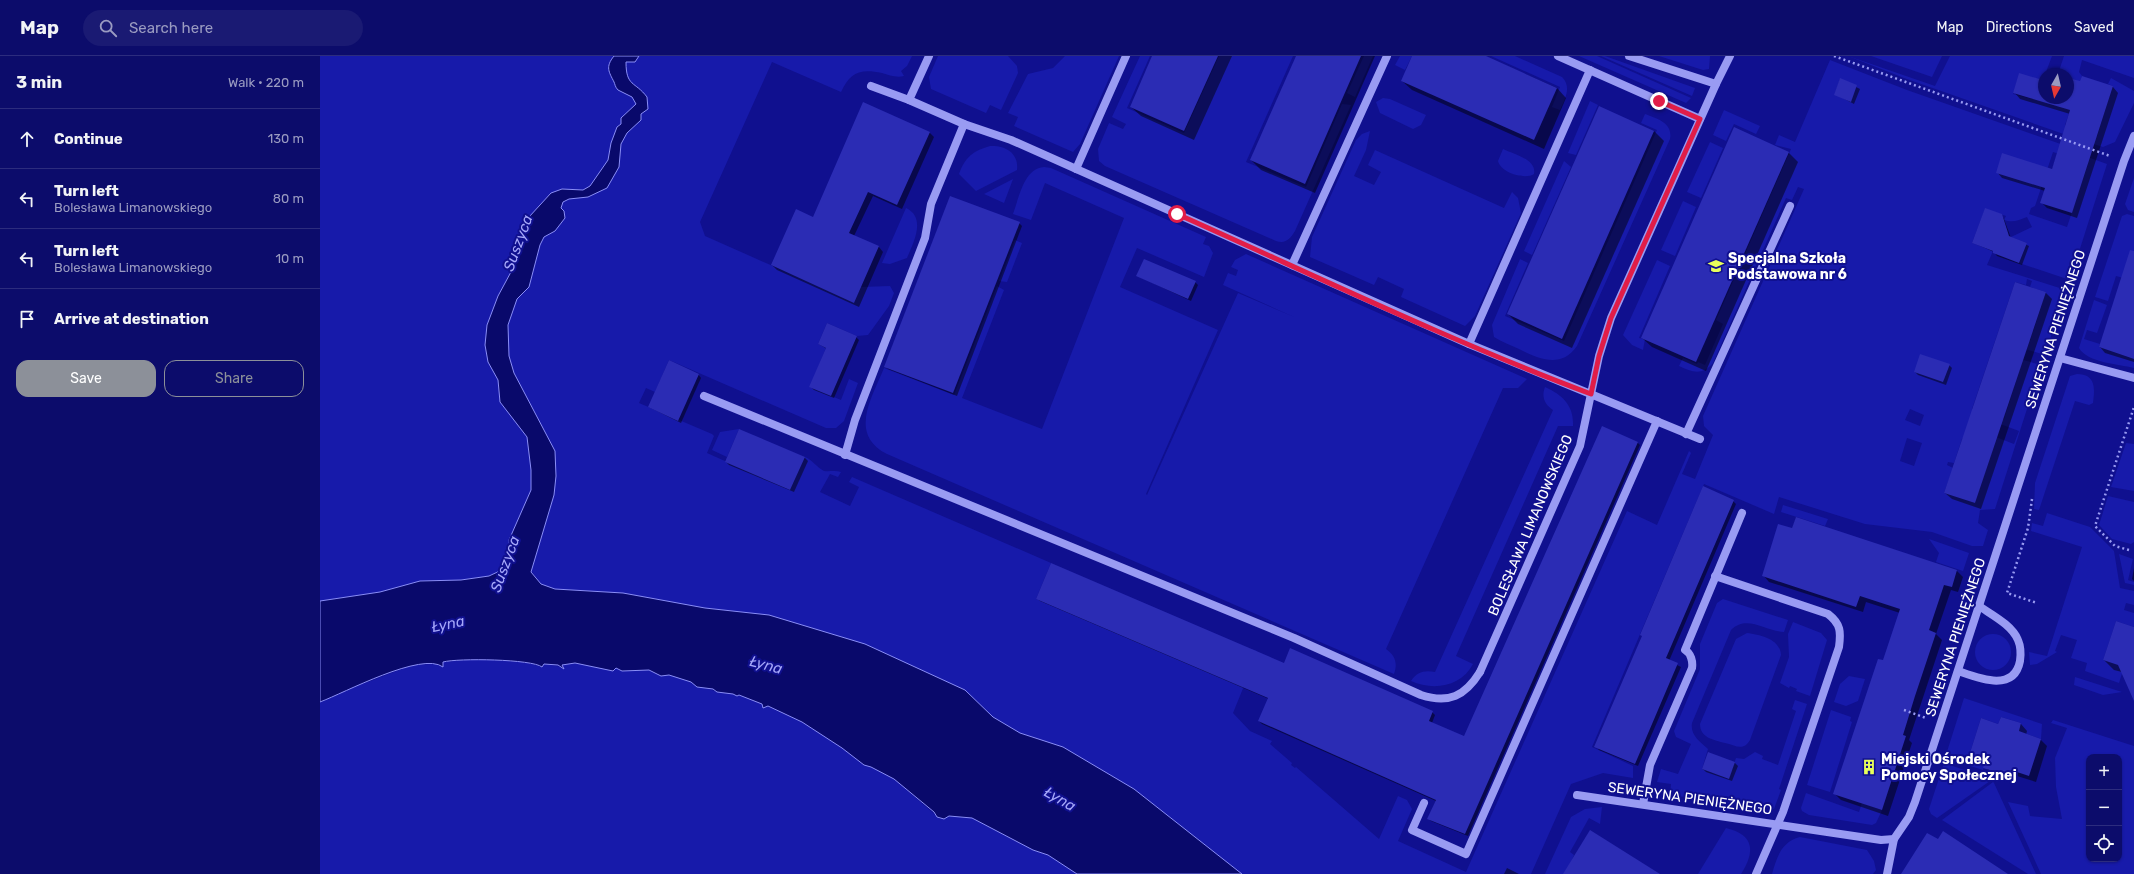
<!DOCTYPE html>
<html lang="en">
<head>
<meta charset="utf-8">
<style>
	body { margin:0; font-family:Rubik,sans-serif; background:#1a1a73; color:#f1f3f6 }
	.controls { position:absolute; right:12px; bottom:12px; display:grid; overflow:hidden; border-radius:8px; box-shadow:0 1px 3px #0004 }
	.controls button { width:36px; height:36px; display:grid; place-items:center; padding:0; border:0; border-bottom:1px solid #2c2c7e; background:#0c0c6b; color:#f1f3f6; font:20px sans-serif }
	.compass { position:absolute; left:1718px; top:12px; width:36px; height:36px; border-radius:50%; background:#0c0c6b; box-shadow:0 1px 3px #0004; rotate:188deg }
	.stop { position:absolute; width:12px; height:12px; margin:-9px; border:3px solid #e11d48; border-radius:50%; background:#fff }
	.stop.end { background:#e11d48; border-color:#fff; box-shadow:0 1px 4px #0008 }
	.list { margin:0; padding:0; list-style:none }
	h2 { display:flex; justify-content:space-between; align-items:center; height:52px; margin:0; padding:0 16px; font-size:17px }
	h2 small { font-size:13px; font-weight:400; color:#9a9bc1 }
	.list li { display:grid; grid-template-columns:26px 1fr auto; gap:12px; align-items:center; box-sizing:border-box; height:60px; padding:0 16px; border-top:1px solid #2c2c7e }
	.list b { display:block; font-size:15px; white-space:nowrap }
	.list p { margin:0; font-size:13px; white-space:nowrap; color:#9a9bc1 }
	.list em { font-size:13px; font-style:normal; color:#9a9bc1 }
	.actions { display:flex; gap:8px; padding:12px 16px }
	.actions a { flex:1; padding:9px 0; border:1px solid #8c9099; border-radius:12px; text-align:center; font-size:14px; color:#8c9099 }
	.actions .main { background:#8c9099; color:#fff }
	.icon { flex:none; width:22px; height:22px; fill:none; stroke:currentColor; stroke-width:2; stroke-linecap:round; stroke-linejoin:round }
	.map { position:relative; flex:none; width:1814px; height:818px; overflow:hidden }
	header { display:flex; align-items:center; gap:24px; box-sizing:border-box; height:56px; padding:0 20px; background:#0c0c6b; border-bottom:1px solid #2c2c7e }
	header strong { font-size:19px }
	nav { display:flex; gap:22px; margin-inline-start:auto; font-size:14px }
	.search { width:280px; height:36px; background:#1a1a73; display:flex; align-items:center; gap:10px; box-sizing:border-box; padding:0 14px; border-radius:22px; color:#9a9bc1; font-size:15px }
	main { display:flex }
	aside { flex:1; background:#0c0c6b }
	.map>svg:first-child { display:block }
	.green { fill:#171aaa; fill-rule:evenodd }
	.water { fill:#09096b; stroke:#8a8ef7 }
	.shadow { fill:#0007 }
	.building { fill:#2b2cb4 }
	.lines { fill:none; stroke-linecap:round; stroke-linejoin:round }
	.path { stroke:#999bf3; stroke-width:2.5; stroke-dasharray:2 3; stroke-linecap:butt }
	.lane { stroke:#999bf3; stroke-width:8 }
	.street { stroke:#999bf3; stroke-width:8 }
	.route { stroke:#e11d48; stroke-width:5 }
	.labels { text-anchor:middle; stroke-width:4; stroke-linejoin:round; paint-order:stroke }
	.poi-label { font-size:14px; font-weight:bold; fill:#fff; stroke:#10108f; text-anchor:start }
	.street-label { font-size:14px; fill:#fff; stroke:#10108f }
	.water-label { font-size:15px; font-style:italic; fill:#a5a7fa; stroke:#10108f }
</style>
</head>
<body>
<header>
<strong>Map</strong>
<div class="search"><svg class="icon" aria-label="search" viewBox="0 0 24 24"><circle cx="10" cy="10" r="6"/><path d="M15 15l6 6"/></svg>Search here</div>
<nav><a>Map</a><a>Directions</a><a>Saved</a></nav>
</header>
<main>
<aside>
<h2>3 min<small>Walk · 220 m</small></h2>
<ul class="list">
<li><svg class="icon" aria-label="ahead" viewBox="0 0 24 24"><path d="M12 20V5M6 11l6-6 6 6"/></svg><div><b>Continue</b></div><em>130 m</em></li>
<li><svg class="icon" aria-label="left" viewBox="0 0 24 24"><path d="M17 20v-9H6M10 6l-5 5 5 5"/></svg><div><b>Turn left</b><p>Bolesława Limanowskiego</p></div><em>80 m</em></li>
<li><svg class="icon" aria-label="left" viewBox="0 0 24 24"><path d="M17 20v-9H6M10 6l-5 5 5 5"/></svg><div><b>Turn left</b><p>Bolesława Limanowskiego</p></div><em>10 m</em></li>
<li><svg class="icon" aria-label="arrive" viewBox="0 0 24 24"><path d="M6 21V4h12l-3 4 3 4H6"/></svg><div><b>Arrive at destination</b></div></li>
</ul>
<div class="actions"><a class="main">Save</a><a>Share</a></div>
</aside>
<div class="map">
<svg width="1814" height="818" viewBox="0 0 1814 818">
	<rect width="100%" height="100%" fill="#10108f"/>
	<g class="green">
		<path d="M 0,0 L 592,0 L 587,10 L 581,15 L 584,20 C 576,22 569,19 562,17 C 539,12 530,17 521,36 L 452,6 L 380,166 L 385,180 L 534,246 L 541,231 L 570,230 L 574,237 L 569,250 L 548,279 L 537,280 L 507,267 L 498,288 L 506,292 L 490,331 L 521,344 L 529,323 L 538,327 L 524,365 L 516,372 L 506,372 L 349,304 L 335,336 L 326,332 L 319,347 L 392,378 L 394,380 L 387,397 L 470,434 L 485,401 C 493,404 496,411 504,415 C 509,416 515,414 521,416 L 518,421 L 510,418 L 500,436 L 530,450 L 539,431 L 529,426 L 532,421 L 731,507 L 716,543 L 916,628 L 931,593 L 937,595 L 937,598 L 913,657 L 930,675 L 952,685 L 950,688 L 972,707 L 971,709 L 975,712 L 976,711 L 1059,783 L 1078,740 L 1087,744 L 1092,753 L 1078,785 L 1146,816 L 1307,455 L 1337,469 L 1369,395 L 1371,397 L 1362,418 L 1375,423 L 1393,379 L 1384,370 L 1383,360 L 1484,133 L 1478,131 L 1472,144 L 1466,142 L 1393,307 C 1382,320 1372,316 1359,310 L 1363,302 L 1377,308 L 1378,306 L 1385,309 L 1403,268 L 1396,264 L 1471,93 L 1455,89 L 1459,79 L 1475,86 L 1510,4 L 1587,34 L 1752,92 L 1752,102 L 1733,96 L 1715,150 L 1711,152 L 1709,158 L 1747,171 L 1768,108 L 1759,98 L 1787,108 L 1750,224 L 1699,207 L 1707,187 L 1691,181 L 1712,171 L 1707,161 C 1699,164 1693,167 1684,164 L 1686,160 L 1665,153 L 1652,187 L 1673,195 L 1667,209 L 1746,234 L 1725,299 L 1692,289 L 1694,281 L 1710,285 L 1726,236 L 1710,231 L 1712,225 L 1707,223 L 1706,229 L 1695,226 L 1652,353 L 1663,356 L 1642,383 L 1634,407 L 1628,406 L 1627,409 L 1633,412 L 1624,437 L 1655,447 L 1673,393 L 1660,375 L 1694,388 L 1699,375 L 1667,363 L 1668,358 L 1684,363 L 1700,313 L 1689,300 L 1721,309 L 1675,453 L 1660,454 L 1658,467 L 1668,474 L 1663,490 L 1652,490 L 1612,476 L 1545,468 L 1459,441 L 1454,458 L 1384,428 L 1272,691 L 1313,710 L 1313,722 L 1283,717 L 1251,728 L 1211,818 L 922,818 L 814,733 L 743,691 L 700,677 L 673,661 L 645,634 L 449,559 L 385,552 L 303,537 L 235,533 L 221,528 L 210,513 L 184,513 L 169,520 L 141,524 L 100,525 L 60,536 L 0,545 ZM 1590,353 L 1604,359 L 1600,370 L 1585,364 ZM 1587,382 L 1602,387 L 1594,410 L 1580,405 Z"/>
		<polygon points="618,0 688,0 697,10 698,17 681,54 670,49 666,57 611,33 609,21"/>
		<polygon points="745,0 799,0 760,88 753,96 694,70 698,61 688,57 708,18 733,12"/>
		<path d="M 820,0 L 830,0 L 807,52 L 864,77 L 899,0 L 973,0 L 926,106 L 986,131 L 1022,48 L 1031,49 L 975,175 C 970,183 966,188 956,185 L 785,110 L 779,105 L 778,93 L 789,67 L 803,73 L 806,68 L 792,61 Z"/>
		<polygon points="1044,0 1053,0 1035,41 1027,37"/>
		<polygon points="1080,0 1092,0 1085,14 1075,9"/>
		<path d="M 1171,0 L 1195,0 L 1242,21 C 1252,31 1245,43 1240,54 L 1232,51 L 1240,31 Z"/>
		<polygon points="1259,0 1277,0 1371,42 1366,47"/>
		<polygon points="1281,0 1285,0 1375,32 1372,40"/>
		<polygon points="1339,0 1390,0 1389,13 1383,14"/>
		<polygon points="1528,0 1615,30 1630,0 1732,0 1723,24 1699,18 1693,38 1716,44 1724,42 1748,42 1748,18 1738,18 1744,0 1814,0 1814,22 1762,4 1759,16 1762,20 1745,69 1755,82 1584,22"/>
		<polygon points="1551,0 1622,0 1612,21"/>
		<polygon points="1791,22 1814,35 1814,47 1795,86 1783,91 1767,86 1777,80 1793,30 1788,28"/>
		<polygon points="1063,42 1070,43 1106,59 1101,69 1093,73 1060,57 1056,46"/>
		<polygon points="1270,45 1278,49 1256,99 1248,97"/>
		<polygon points="1404,54 1440,70 1436,78 1414,68 1406,85 1393,79"/>
		<path d="M 1325,58 C 1338,63 1353,67 1350,83 L 1257,290 C 1241,313 1219,303 1199,293 C 1191,289 1182,286 1174,281 L 1172,269 L 1200,203 L 1208,207 L 1185,260 L 1244,285 L 1337,74 L 1321,67 Z"/>
		<polygon points="1050,75 1046,94 1034,120 1054,129 1061,116 1048,109 1055,94 1184,152 1192,136 1198,142 1201,157 1155,260 1145,270 1081,241 1084,233 1058,221 1054,229 990,201 992,181 1036,84 1042,78"/>
		<polygon points="1390,86 1403,92 1381,142 1367,136"/>
		<path d="M 670,90 C 685,89 699,97 697,114 L 656,135 L 639,118 C 645,101 653,95 670,90 Z"/>
		<path d="M 1183,93 C 1193,98 1217,103 1214,118 C 1205,124 1181,117 1178,105 Z"/>
		<polygon points="1244,105 1251,111 1212,199 1204,195"/>
		<path d="M 724,111 L 731,112 L 886,181 L 883,188 L 889,190 L 893,197 L 884,221 L 817,192 L 800,231 L 898,274 L 826,438 L 827,439 L 918,237 L 974,261 L 903,229 L 908,217 L 916,220 L 918,214 L 911,211 L 915,204 L 926,198 L 1207,323 L 1198,332 L 1183,332 L 1066,593 C 1075,599 1078,607 1074,618 L 567,398 C 528,378 552,342 564,312 L 634,339 L 677,230 L 684,234 L 642,342 L 722,373 L 804,162 L 725,127 L 711,164 L 693,158 C 699,142 704,112 724,111 Z"/>
		<polygon points="1814,122 1814,156 1808,154 1805,148"/>
		<polygon points="693,123 684,147 664,138"/>
		<polygon points="1363,145 1376,151 1355,200 1341,194"/>
		<path d="M 586,152 C 607,162 593,187 587,202 L 570,208 L 562,207 Z"/>
		<polygon points="1807,158 1814,160 1814,225 1796,220 1788,245 1775,241 1802,160"/>
		<polygon points="695,184 702,187 687,226 679,225"/>
		<polygon points="1337,204 1350,210 1319,282 1325,283 1323,294 1312,289 1303,279"/>
		<path d="M 1774,244 L 1787,249 L 1777,277 L 1767,274 L 1764,283 L 1780,288 L 1779,291 L 1814,303 L 1814,312 C 1798,308 1768,307 1759,292 Z"/>
		<path d="M 1757,318 C 1776,318 1775,333 1773,347 L 1769,349 L 1755,345 L 1719,454 L 1714,453 L 1715,427 L 1750,320 Z"/>
		<path d="M 1225,331 C 1243,339 1254,350 1253,370 L 1238,370 L 1136,600 L 1153,608 C 1141,631 1113,635 1091,625 C 1097,616 1104,614 1115,616 L 1233,354 C 1225,349 1221,341 1225,331 Z"/>
		<polygon points="419,373 407,401 392,394 400,376"/>
		<polygon points="1806,387 1814,388 1814,435 1791,431"/>
		<polygon points="1788,440 1814,446 1814,486 1811,488 1792,483 1779,469"/>
		<polygon points="1463,449 1508,463 1505,470 1461,456"/>
		<polygon points="1727,457 1770,471 1794,495 1800,532 1814,535 1814,549 1806,547 1804,554 1814,557 1814,571 1796,565 1783,604 1804,611 1799,627 1765,615 1767,607 1751,602 1757,584 1741,579 1735,595 1737,596 1717,608 1710,609 1709,596 1727,600 1762,491 1711,475 1712,467 1723,470"/>
		<polygon points="1609,483 1649,497 1643,515 1616,506 1619,497"/>
		<polygon points="1799,498 1813,503 1808,524 1814,526 1814,529 1805,527"/>
		<path d="M 1403,543 L 1468,564 L 1464,576 C 1445,575 1427,558 1411,574 L 1372,667 C 1370,679 1380,686 1388,693 L 1382,713 L 1409,723 L 1416,702 L 1424,703 L 1435,696 L 1443,700 L 1442,703 L 1458,709 L 1476,655 L 1472,653 L 1475,644 L 1487,648 L 1459,733 L 1461,734 L 1454,753 L 1350,739 L 1351,728 L 1337,726 L 1341,713 L 1358,718 L 1371,688 L 1356,681 L 1354,675 L 1380,613 L 1380,588 L 1397,547 Z"/>
		<polygon points="1473,566 1501,577 1507,584 1490,640 1476,635 1477,633 1470,630 1469,632 1460,627 1469,601 1468,578"/>
		<path d="M 1427,577 C 1441,579 1460,583 1461,599 L 1430,684 C 1423,696 1415,689 1405,687 C 1394,684 1380,682 1380,668 L 1416,583 Z"/>
		<circle cx="1673" cy="596" r="18"/>
		<polygon points="157,603 204,606 222,611 224,608 242,611 242,609 255,607 293,614 296,612 302,615 329,614 341,620 349,619 371,626 397,636 413,638 433,644 482,666 522,692 544,709 551,711 574,723 620,763 629,760 652,762 713,794 728,799 757,818 0,818 0,646 29,631 48,626 92,609 119,608 122,611 123,606"/>
		<polygon points="1529,620 1545,623 1538,645 1526,650 1514,646 1520,628"/>
		<polygon points="1755,621 1802,636 1783,639 1754,629"/>
		<polygon points="1644,642 1722,668 1721,683 1699,675 1701,667 1681,661 1678,668 1661,662 1649,700 1665,706 1663,714 1625,702"/>
		<polygon points="1511,654 1531,661 1530,665 1532,666 1510,736 1487,729"/>
		<path d="M 1733,664 L 1814,690 L 1814,818 L 1721,818 L 1688,746 L 1708,750 L 1710,760 L 1742,763 L 1736,731 L 1735,702 L 1747,672 L 1731,667 ZM 1769,701 L 1799,701 L 1799,803 L 1769,803 Z"/>
		<polygon points="1624,707 1668,722 1670,725 1617,762 1611,758 1609,753"/>
		<polygon points="1673,726 1674,727 1716,818 1708,818 1622,764"/>
		<polygon points="1486,737 1539,756 1542,747 1562,754 1556,767 1552,769 1489,759 1482,755 1481,752"/>
		<polygon points="1282,751 1280,768 1269,762 1250,796 1254,799 1246,818 1225,818 1251,761 1265,753"/>
		<path d="M 1406,772 C 1435,779 1435,796 1421,818 L 1378,818 Z"/>
		<path d="M 1480,781 L 1547,794 L 1554,805 L 1556,814 L 1553,818 L 1452,818 C 1457,801 1461,786 1480,781 Z"/>
	</g>
	<path class="water" d="M 294,0 L 319,0 L 315,6 L 306,6 C 306,31 315,25 327,41 L 328,53 L 321,58 L 321,64 L 307,77 L 301,88 L 299,111 L 287,132 L 268,141 L 249,143 L 243,146 L 241,152 L 244,155 L 245,162 L 235,175 L 224,181 L 220,189 L 209,231 L 197,243 L 188,269 L 189,300 L 194,317 L 235,395 L 236,420 L 234,439 L 211,516 L 221,528 L 235,533 L 303,537 L 385,552 L 449,559 L 545,588 L 645,634 L 673,661 L 700,677 L 743,691 L 814,733 L 922,818 L 757,818 L 728,799 L 713,794 L 652,762 L 629,760 L 624,763 L 617,761 L 614,756 L 574,723 L 551,711 L 544,709 L 522,692 L 482,666 L 448,650 L 443,652 L 442,648 L 419,639 L 417,640 L 413,638 L 397,636 L 393,633 L 377,631 L 371,626 L 349,619 L 341,620 L 329,614 L 302,615 L 296,612 L 293,615 L 255,607 L 242,609 L 244,613 L 238,609 L 224,608 L 222,611 C 212,603 138,602 123,606 L 123,611 C 102,595 24,637 0,646 L 0,545 L 60,536 L 100,525 L 141,524 L 169,520 L 184,513 L 190,494 L 189,484 L 211,434 L 211,414 L 207,381 L 180,346 L 178,324 L 168,306 L 165,289 L 167,269 L 178,240 L 198,203 L 202,185 L 202,172 L 209,161 L 231,137 L 242,133 L 263,134 L 270,130 L 288,104 L 291,87 L 297,71 L 301,68 L 301,62 L 316,48 L 312,41 L 298,34 C 295,31 295,28 294,26 C 289,16 285,11 294,0 Z"/>
	<g class="shadow">
		<polygon points="833,0 912,0 874,84 821,60 811,51"/>
		<polygon points="977,0 1055,0 995,137 941,114 931,104"/>
		<polygon points="1093,0 1164,0 1237,32 1246,42 1224,93 1092,34 1082,25"/>
		<polygon points="1763,21 1793,31 1798,37 1757,162 1727,152 1721,146 1725,135 1682,122 1677,116 1732,114 1750,58 1700,43 1695,37 1723,25 1724,23 1724,42 1748,42 1748,26 1760,31"/>
		<polygon points="1520,23 1540,33 1534,48 1515,38"/>
		<polygon points="1334,75 1344,85 1252,292 1198,268 1188,258"/>
		<polygon points="609,76 614,81 582,153 553,140 534,180 559,191 563,196 539,251 457,214 452,209"/>
		<polygon points="1468,96 1478,106 1386,315 1332,291 1322,282"/>
		<polygon points="1681,159 1684,163 1691,182 1709,190 1702,209 1677,200 1674,196 1654,187"/>
		<polygon points="699,167 702,170 637,340 568,313 565,310"/>
		<polygon points="818,220 875,226 878,229 871,245"/>
		<polygon points="1814,226 1814,306 1785,297 1780,291"/>
		<polygon points="1696,227 1726,237 1732,243 1661,453 1632,443 1625,437"/>
		<polygon points="536,281 539,284 514,342 494,334 491,331 507,293 499,288"/>
		<polygon points="1629,309 1632,312 1626,329 1598,319 1595,316"/>
		<polygon points="378,318 381,322 361,367 329,351"/>
		<polygon points="420,375 485,402 488,405 474,436 409,409 406,406"/>
		<polygon points="1317,386 1320,389 1148,780 1111,765 1108,762 1116,745 942,668 939,665 949,643 720,545 717,542 964,608 1112,656 1115,659 1112,667 1144,681"/>
		<polygon points="1413,445 1416,448 1349,605 1361,611 1318,710 1279,694 1276,690"/>
		<polygon points="1476,462 1637,515 1643,521 1638,536 1631,534 1616,578 1622,584 1589,684 1592,687 1568,760 1521,744 1515,738 1564,606 1580,557 1546,546 1543,556 1449,526 1443,519 1472,473"/>
		<polygon points="1814,512 1814,525 1812,523"/>
		<polygon points="1814,572 1814,639 1802,616 1794,614 1784,604"/>
		<polygon points="1681,662 1701,668 1707,675 1706,679 1721,684 1727,690 1716,726 1697,720 1695,725 1671,718 1665,710 1656,707 1650,700 1679,669"/>
		<polygon points="1415,707 1418,710 1412,725 1386,716 1383,713"/>
		<polygon points="1187,812 1199,818 1184,818"/>
	</g>
	<g class="building">
		<polygon points="832,0 898,0 864,75 810,51"/>
		<polygon points="976,0 1041,0 985,128 930,104"/>
		<polygon points="1092,0 1166,0 1237,32 1214,84 1081,25"/>
		<polygon points="1699,17 1723,24 1724,20 1724,42 1748,42 1748,22 1760,25 1762,20 1793,30 1752,157 1720,147 1725,132 1676,117 1682,97 1732,113 1750,54 1693,37"/>
		<polygon points="1520,22 1537,29 1531,46 1514,39"/>
		<polygon points="543,46 610,76 577,149 548,136 529,177 559,190 534,247 451,209 476,153 493,161"/>
		<polygon points="1279,50 1334,75 1242,283 1187,258"/>
		<polygon points="1414,71 1469,96 1376,306 1321,282"/>
		<polygon points="630,140 700,166 633,337 564,311"/>
		<polygon points="1665,152 1682,158 1689,180 1707,187 1699,207 1673,197 1673,195 1652,187"/>
		<polygon points="1810,194 1814,195 1814,303 1779,291"/>
		<polygon points="824,203 876,225 868,243 816,220"/>
		<polygon points="1695,226 1726,236 1655,447 1624,437"/>
		<polygon points="507,267 537,280 511,340 489,331 506,292 498,288"/>
		<polygon points="1600,298 1630,308 1623,326 1594,316"/>
		<polygon points="349,304 379,318 358,365 328,351"/>
		<polygon points="1282,370 1318,386 1145,778 1107,763 1116,744 938,665 948,642 716,543 731,507 964,607 970,592 1113,655 1109,665 1144,680"/>
		<polygon points="419,373 485,401 470,434 405,406"/>
		<polygon points="1383,430 1414,444 1346,602 1358,607 1315,708 1274,691 1322,580 1320,579"/>
		<polygon points="1476,461 1637,514 1632,531 1624,529 1609,574 1616,577 1595,640 1583,679 1586,680 1562,754 1513,738 1558,603 1563,604 1580,553 1540,540 1536,551 1442,520 1458,468 1472,472"/>
		<polygon points="1796,565 1814,571 1814,645 1798,609 1783,604"/>
		<polygon points="1681,661 1701,667 1699,675 1721,683 1709,720 1691,714 1689,720 1663,712 1665,706 1649,700 1661,662 1678,668"/>
		<polygon points="1388,696 1415,706 1409,723 1382,713"/>
		<polygon points="1270,774 1340,818 1243,818"/>
		<polygon points="1623,775 1688,818 1581,818 1607,777 1618,783"/>
	</g>
	<g class="lines">
		<g class="path">
			<polyline points="1514,0 1790,100"/>
			<polyline points="1712,443 1708,472 1687,537 1717,547"/>
			<polyline points="1809,494 1795,490 1775,470 1814,351"/>
			<polyline points="1584,654 1606,662"/>
		</g>
		<g class="lane">
			<polyline points="609,0 589,44 644,68 691,84 1149,288 1380,383"/>
			<polyline points="1309,0 1396,28"/>
			<polyline points="551,30 589,44"/>
			<polyline points="756,113 806,0"/>
			<polyline points="972,209 1067,0"/>
			<polyline points="1149,288 1270,14"/>
			<path d="M 384,340 L 974,582 L 1101,639 C 1129,648 1145,640 1160,616"/>
			<polyline points="1366,378 1470,150"/>
			<polyline points="525,399 535,364 605,182 611,148 644,68"/>
			<path d="M 1395,520 L 1508,558 C 1521,568 1521,576 1519,591 L 1463,756 L 1436,818"/>
			<path d="M 1638,615 C 1658,622 1694,637 1700,605 C 1701,598 1701,591 1698,584 C 1692,569 1672,559 1659,550"/>
			<polyline points="1104,747 1092,774 1146,798 1337,365"/>
			<path d="M 1323,748 L 1330,709 L 1372,612 C 1373,606 1371,597 1365,594 L 1422,457"/>
			<polyline points="1567,818 1574,783"/>
		</g>
		<g class="street">
			<polyline points="1238,0 1380,63"/>
			<polyline points="1740,302 1814,322"/>
			<polyline points="1160,616 1260,390 1279,300 1291,262 1396,28 1410,0"/>
			<polyline points="1257,739 1561,784 1574,783 1589,761 1595,746 1804,105 1814,80"/>
		</g>
	</g>
	<g class="lines">
		<path class="route" d="M 857,158 C 994,219 1130,285 1271,338 L 1279,300 L 1291,262 L 1380,63 L 1339,45"/>
	</g>
	<defs>
		<symbol id="school-bare" viewBox="-9 -9 18 18"><path d="M0-5L7-2L0 1L-7-2ZM-4 1L0 2.5L4 1V4Q0 6-4 4Z" fill="#e8ff5b" stroke="#10108f" stroke-width="2.5" paint-order="stroke"/></symbol>
		<symbol id="building-bare" viewBox="-9 -9 18 18"><path d="M-4-6H4V6H1V3H-1V6H-4ZM-2.5-4.3h1.7v1.8h-1.7ZM.8-4.3h1.7v1.8H.8ZM-2.5-1h1.7V.8h-1.7ZM.8-1h1.7V.8H.8Z" fill="#e8ff5b" stroke="#10108f" stroke-width="2.5" paint-order="stroke"/></symbol>
	</defs>
	<g fill-rule="evenodd">
		<use href="#school-bare" x="1385" y="199" width="22" height="22"/>
		<use href="#building-bare" x="1538" y="700" width="22" height="22"/>
	</g>
	<g class="labels">
		<g class="poi-label">
			<text x="1408" y="207">Specjalna Szkoła<tspan x="1408" dy="16">Podstawowa nr 6</tspan></text>
			<text x="1561" y="708">Miejski Ośrodek<tspan x="1561" dy="16">Pomocy Społecznej</tspan></text>
		</g>
		<g class="street-label">
			<text transform="translate(1735 273) rotate(-72)" y="5">SEWERYNA PIENIĘŻNEGO</text>
			<text transform="translate(1210 469) rotate(-67)" y="5">BOLESŁAWA LIMANOWSKIEGO</text>
			<text transform="translate(1635 581) rotate(-72)" y="5">SEWERYNA PIENIĘŻNEGO</text>
			<text transform="translate(1370 742) rotate(8)" y="5">SEWERYNA PIENIĘŻNEGO</text>
		</g>
		<g class="water-label">
			<text transform="translate(198 187) rotate(-70)" y="5">Suszyca</text>
			<text transform="translate(185 508) rotate(-70)" y="5">Suszyca</text>
			<text transform="translate(128 568) rotate(-12)" y="5">Łyna</text>
			<text transform="translate(446 609) rotate(15)" y="5">Łyna</text>
			<text transform="translate(740 743) rotate(30)" y="5">Łyna</text>
		</g>
	</g>
</svg>
<div class="controls">
<button>+</button>
<button>−</button>
<button><svg class="icon" aria-label="locate" viewBox="0 0 24 24"><circle cx="12" cy="12" r="6"/><path d="M12 2v4M12 18v4M2 12h4M18 12h4"/></svg></button>
</div>
<svg class="compass" viewBox="-18 -18 36 36"><path d="M0-13l5 13h-10z" fill="#e53935"/><path d="M0 13l5-13h-10z" fill="#9a9bc1"/></svg>
<div class="stop" style="left:857px;top:158px"></div>
<div class="stop end" style="left:1339px;top:45px"></div>
</div>
</main>
</body>
</html>
